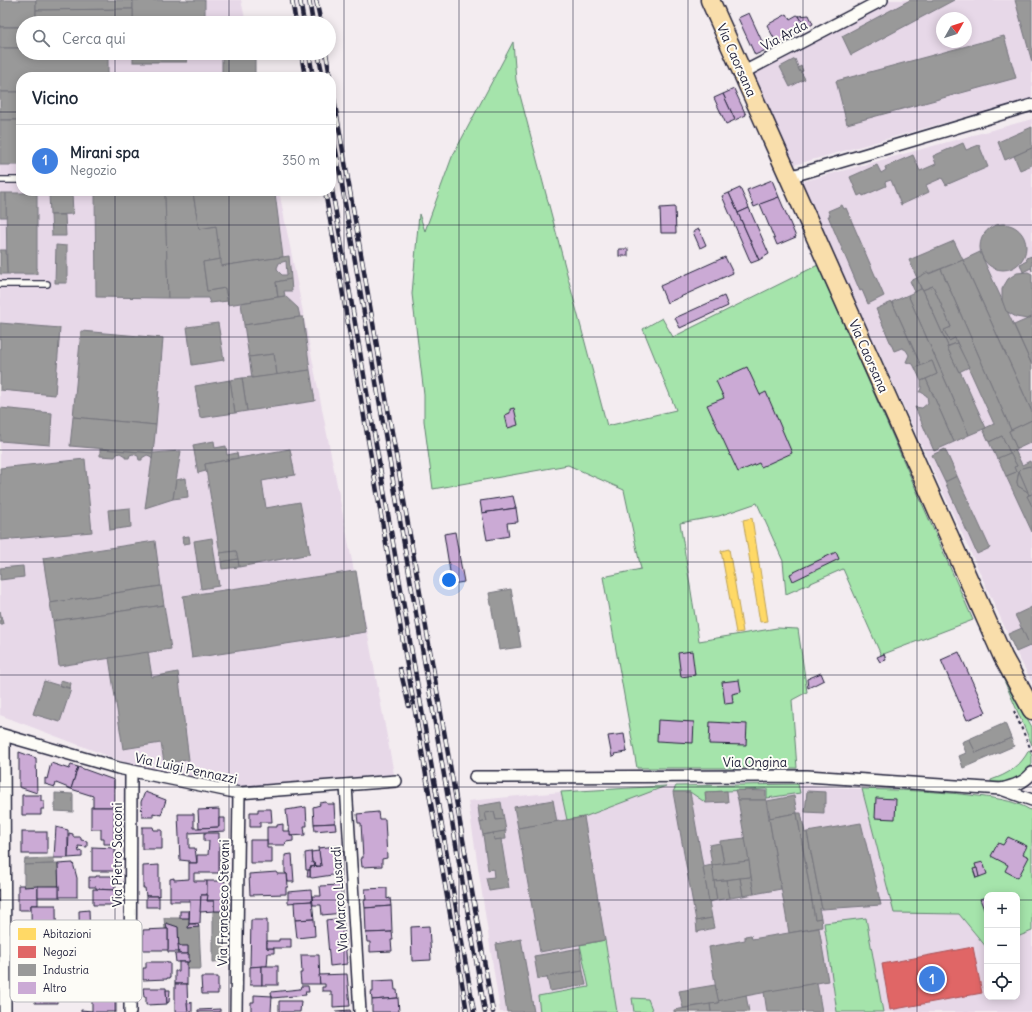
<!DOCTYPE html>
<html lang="it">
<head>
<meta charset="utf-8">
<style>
	body { margin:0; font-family:Delius,sans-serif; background:#f2f2f3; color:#1f2937 }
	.controls { position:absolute; right:12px; bottom:12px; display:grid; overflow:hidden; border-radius:8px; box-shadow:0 2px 10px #0003 }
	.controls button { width:36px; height:36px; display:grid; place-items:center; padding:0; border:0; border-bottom:1px solid #e0e1e3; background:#fff; color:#1f2937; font:20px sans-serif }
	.compass { position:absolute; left:936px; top:12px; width:36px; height:36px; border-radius:50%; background:#fff; box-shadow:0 2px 10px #0003; rotate:51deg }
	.you { position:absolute; left:449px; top:580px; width:14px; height:14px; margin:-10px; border:3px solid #fff; border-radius:50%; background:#1a73e8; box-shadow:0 0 0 6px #1a73e833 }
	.badge { display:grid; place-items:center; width:26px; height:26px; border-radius:50%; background:#22223b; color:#fff; font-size:13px; font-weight:700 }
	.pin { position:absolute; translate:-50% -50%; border:2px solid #fff; box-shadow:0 1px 4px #0006 }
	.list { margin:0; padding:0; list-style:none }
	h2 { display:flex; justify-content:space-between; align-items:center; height:52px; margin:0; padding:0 16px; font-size:17px }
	h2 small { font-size:13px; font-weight:400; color:#747a83 }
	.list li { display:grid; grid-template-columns:26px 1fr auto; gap:12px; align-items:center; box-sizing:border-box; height:72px; padding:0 16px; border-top:1px solid #e0e1e3 }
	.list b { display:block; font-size:15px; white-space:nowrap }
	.list p { margin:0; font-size:13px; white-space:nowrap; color:#747a83 }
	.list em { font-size:13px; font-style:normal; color:#747a83 }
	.icon { flex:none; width:22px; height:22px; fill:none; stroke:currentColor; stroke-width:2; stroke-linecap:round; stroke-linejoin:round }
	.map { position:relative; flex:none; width:1032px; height:1012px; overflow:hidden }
	.search { position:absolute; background:#fff; box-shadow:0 2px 10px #0003; left:16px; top:16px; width:320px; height:44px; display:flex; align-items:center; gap:10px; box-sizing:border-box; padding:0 14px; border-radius:22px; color:#747a83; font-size:15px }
	.panel { position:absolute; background:#fff; box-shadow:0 2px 10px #0003; left:16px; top:72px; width:320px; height:124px; border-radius:16px }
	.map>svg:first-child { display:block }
	.built { fill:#e7d8e8; fill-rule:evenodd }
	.green { fill:#a5e4ab; stroke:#648373 }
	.homes { fill:#ffd966; stroke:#bda259 }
	.shops { fill:#e06666; stroke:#a75259 }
	.industry { fill:#999; stroke:#75757d; fill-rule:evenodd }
	.building { fill:#cbaad5; stroke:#22223b }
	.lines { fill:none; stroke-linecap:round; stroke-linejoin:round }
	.service-casing { stroke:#22223b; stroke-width:8 }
	.minor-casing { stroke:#22223b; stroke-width:14 }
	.primary-casing { stroke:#22223b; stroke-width:21 }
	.path { stroke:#22223b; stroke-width:2; stroke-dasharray:3 3; stroke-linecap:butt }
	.service { stroke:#fdfcf7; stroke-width:5.5 }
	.minor { stroke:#fdfcf7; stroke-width:11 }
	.primary { stroke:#f9deab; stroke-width:18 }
	.rail-casing { stroke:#22223b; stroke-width:4.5 }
	.rail { stroke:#fdfcf7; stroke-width:3; stroke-dasharray:9; stroke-linecap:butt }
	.grid { fill:none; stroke:#22223b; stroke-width:1; stroke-opacity:0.55 }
	.labels { text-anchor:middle; stroke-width:4; stroke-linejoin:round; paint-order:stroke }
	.street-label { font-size:13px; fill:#22223b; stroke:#fdfcf7 }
	.key { fill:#fdfcf7; stroke:#bbbbbf; stroke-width:1 }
	.key-label { font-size:11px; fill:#22223b }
</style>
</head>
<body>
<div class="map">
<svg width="1032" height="1012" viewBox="0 0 1032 1012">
	<rect width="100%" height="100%" fill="#f3ecf0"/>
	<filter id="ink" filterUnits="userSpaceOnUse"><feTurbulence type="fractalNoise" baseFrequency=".025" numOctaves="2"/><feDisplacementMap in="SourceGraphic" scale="8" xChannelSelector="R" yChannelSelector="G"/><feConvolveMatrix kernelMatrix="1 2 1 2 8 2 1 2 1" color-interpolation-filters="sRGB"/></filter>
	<g filter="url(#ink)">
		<g class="built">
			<polygon points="0,0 241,0 246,23 23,23 23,53 252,53 256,77 21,77 21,191 279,191 354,571 356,571 394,774 241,787 129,764 0,715"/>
			<path d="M 887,0 L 1032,0 L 1032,98 L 794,165 L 751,76 ZM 942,18 L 966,18 L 966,42 L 942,42 Z"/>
			<polygon points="1032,119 1032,682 1017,654 801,182"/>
			<polygon points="798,784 862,789 894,912 959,914 987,948 987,997 1017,997 1017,937 1032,931 1032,1012 883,1012 866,918 824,924 837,1012 500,1012 468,801 561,792 666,786"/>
		</g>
		<g class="green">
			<polygon points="513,42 516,80 607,426 676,410 643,329 662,318 673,337 818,265 973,620 881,655 843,569 786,594 783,561 757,503 719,516 680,523 699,641 777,628 798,629 807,692 792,700 797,768 637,768 603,577 641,569 624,490 568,465 433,489 424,421 424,394 412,294 419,214 425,231 452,157"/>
			<polygon points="1000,671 1032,727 1032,745"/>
			<path d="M 1029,750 L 1032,756 L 1032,764 C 1023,780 1008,783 991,782 L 991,780 C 1008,774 1020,767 1029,750 Z"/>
			<polygon points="798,784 800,793 767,798 767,789 706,792 706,803 690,792 673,792 676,786"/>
			<polygon points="666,786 584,817 567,820 561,792"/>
			<path d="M 862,789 C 898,790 934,791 970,795 C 992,798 1013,799 1032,811 L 1032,931 L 1017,937 L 1017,895 L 987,895 L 987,948 L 959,914 L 894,913 Z"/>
			<polygon points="866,918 883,1012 837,1012 824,923"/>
			<polygon points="605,940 617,1012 540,1012 538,996 589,987 580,945"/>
			<polygon points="632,998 648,999 653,1012 634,1012"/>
		</g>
		<g class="homes">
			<polygon points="752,518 768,621 760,622 743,520"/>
			<polygon points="729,549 743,632 736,633 721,551"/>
		</g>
		<polygon class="shops" points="973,947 982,993 890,1010 882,964"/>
		<g class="industry">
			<polygon points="0,0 36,0 36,23 23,23 23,27 0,27"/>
			<polygon points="36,0 133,0 133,9 36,10"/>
			<rect x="133" y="0" width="72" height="23"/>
			<polygon points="910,0 954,0 851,55 842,36"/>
			<polygon points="1015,0 1032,0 1032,62"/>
			<polygon points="133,9 133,23 36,23 36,10"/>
			<rect x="0" y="27" width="23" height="21"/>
			<polygon points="1004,36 1016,78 847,124 836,81"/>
			<polygon points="0,48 23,48 23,53 108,53 108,77 21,77 21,92 0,92"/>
			<rect x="133" y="53" width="54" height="9"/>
			<rect x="222" y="53" width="33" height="24"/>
			<polygon points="795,59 800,72 801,72 805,79 790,87 780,67"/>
			<polygon points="801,66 803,71 800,72 798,68"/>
			<rect x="0" y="92" width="21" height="28"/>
			<rect x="0" y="120" width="21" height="45"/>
			<polygon points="1032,127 1032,148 1005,160 998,142"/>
			<polygon points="963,143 966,150 979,145 988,167 946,185 942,178 926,185 929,192 901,205 891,180 885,182 886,186 863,196 862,194 858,196 850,177 877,165 881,173 886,170 885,167 913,155 920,171 936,164 933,156"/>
			<polygon points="1032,148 1032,165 1020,170 1014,156"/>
			<polygon points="72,192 73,214 50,215 49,193"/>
			<polygon points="95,192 165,193 168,298 96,297"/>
			<polygon points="0,193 6,193 7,217 0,217"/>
			<polygon points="6,193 37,193 37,274 7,274"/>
			<polygon points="165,193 193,193 199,229 216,226 221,259 203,262 207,291 225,288 228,301 210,303 208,298 168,298"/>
			<polygon points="193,193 275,193 283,257 221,266 216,226 199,229"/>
			<polygon points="842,205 844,209 846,208 884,296 868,304 862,290 860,291 828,216 830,216 828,211"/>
			<polygon points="51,215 65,215 66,236 52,236"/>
			<circle cx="1003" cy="247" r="23"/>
			<polygon points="954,241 963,260 917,278 909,260"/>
			<polygon points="56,245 67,246 67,283 55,283"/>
			<polygon points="0,250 6,250 7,274 0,274"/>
			<polygon points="980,252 1032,365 1032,412 963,260"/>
			<path d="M 289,256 L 291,279 L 276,282 L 278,297 L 228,305 L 225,288 L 207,291 L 203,262 L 221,259 L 221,266 ZM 286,261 L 287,275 L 282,275 L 278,271 L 277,268 L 279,263 Z"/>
			<polygon points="1032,256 1032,271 1031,268 1023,272 1020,264 1027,261 1026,258"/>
			<polygon points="963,260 1032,412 1032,420 1011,430 941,269"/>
			<polygon points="941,269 1011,430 1009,431 1017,449 1010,453 1002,436 989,442 983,429 994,424 955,338 949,341 944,330 951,327 933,286 922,290 917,278 928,272 929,274"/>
			<polygon points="1028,272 1032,274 1032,317 1027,319 1016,317 1006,311 1002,300 1002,289 1008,279 1017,273"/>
			<polygon points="917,278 921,289 915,292 910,281"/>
			<polygon points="291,279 292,291 284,291 285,296 278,297 276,282"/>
			<polygon points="933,286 951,327 944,330 949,341 955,338 957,343 948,346 923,290"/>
			<polygon points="921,289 923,290 948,346 947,347 959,372 960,371 986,428 969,435 908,295"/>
			<polygon points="908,295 969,435 954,442 926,379 937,374 932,361 921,366 892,302"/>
			<polygon points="285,296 298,308 300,317 244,325 241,303"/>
			<polygon points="892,302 921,366 915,368 913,364 906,362 909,355 906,350 902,348 894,351 876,309"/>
			<polygon points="300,317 303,317 310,370 277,375 274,354 249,357 244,325"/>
			<polygon points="1032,317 1032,365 1014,325"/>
			<polygon points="0,323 60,328 55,395 0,390"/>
			<polygon points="218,323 224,360 192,365 187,327"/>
			<polygon points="81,331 163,338 156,425 73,417"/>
			<polygon points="957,343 969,367 959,372 947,347"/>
			<polygon points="274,354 277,375 252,378 249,357"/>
			<polygon points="932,361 937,374 921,381 915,368"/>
			<polygon points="310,370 315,401 247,411 242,378 252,377 252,378"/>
			<polygon points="242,378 247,411 235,413 230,380"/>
			<polygon points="926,379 954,442 934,451 915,407 922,408 928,403 927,396 921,392 919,392 921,389 921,381"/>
			<polygon points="230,380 235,413 200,418 195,386"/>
			<polygon points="0,408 52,413 50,445 0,441"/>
			<polygon points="73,417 156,425 153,453 70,446"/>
			<polygon points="1032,420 1032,442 1017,449 1009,431"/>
			<polygon points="1002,436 1010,453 997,459 989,442"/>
			<polygon points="214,441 215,448 226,446 227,455 237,453 238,458 205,464 206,471 198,473 193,445"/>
			<polygon points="100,449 153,453 153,461 150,456 147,455 142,458 142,460 139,460 138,456 133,454 130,455 129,458 125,458 125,456 120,453 117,454 115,457 100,456"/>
			<polygon points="290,449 295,475 262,481 266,508 300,502 310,554 239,567 236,551 220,553 205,464"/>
			<polygon points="945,449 957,476 945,482 932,455"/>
			<polygon points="1015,450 1022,465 1030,461 1032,466 1022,468 1019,471 1017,482 1018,486 1028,492 1029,495 1027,496 1032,505 1032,532 1006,476 1016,472 1014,467 1017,466 1010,453"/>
			<polygon points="181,451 173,499 145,508 153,453"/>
			<polygon points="1010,453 1017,466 1014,467 1016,472 1006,476 998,458"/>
			<polygon points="85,459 92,532 0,540 0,468"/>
			<polygon points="1030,466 1032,471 1032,494 1029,495 1019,471 1022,468"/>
			<polygon points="1019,471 1028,492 1018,486 1017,482"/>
			<polygon points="957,476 990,548 977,554 945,482"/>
			<polygon points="186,478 188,497 173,499 176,480"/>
			<polygon points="1032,494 1032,506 1027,496"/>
			<polygon points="130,508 131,527 110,530 108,510"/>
			<polygon points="189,536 190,543 183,544 182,537"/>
			<polygon points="212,538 219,586 201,589 194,541"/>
			<polygon points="155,541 161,586 50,603 43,558"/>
			<polygon points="236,551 238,559 221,562 220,553"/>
			<polygon points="238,559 239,567 222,569 221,562"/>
			<polygon points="23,566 24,577 0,580 0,568"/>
			<polygon points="355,571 356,571 366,632 192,658 183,596"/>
			<polygon points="161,586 164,605 53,621 50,603"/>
			<polygon points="511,589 521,647 499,650 489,593"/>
			<polygon points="164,605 171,649 59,666 53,621"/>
			<polygon points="1032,607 1032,645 1030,646 1015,615"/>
			<polygon points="0,611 3,624 0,624"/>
			<polygon points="1022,628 1030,646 1016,652 1008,634"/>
			<polygon points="148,652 152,677 178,672 189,760 164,763 161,743 123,749 109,658"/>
			<polygon points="61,680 71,683 70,688 59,685"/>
			<polygon points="44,681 71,689 60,722 33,714"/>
			<polygon points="1005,723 1011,738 976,753 969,739"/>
			<polygon points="1011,738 1014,746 963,768 959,756 966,753 962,742 969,739 976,753"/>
			<polygon points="735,790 766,791 766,800 738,800"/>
			<polygon points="727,791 728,802 706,803 705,792"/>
			<polygon points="807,791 826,792 826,804 824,804 824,813 805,812"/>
			<polygon points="673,792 690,792 712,918 696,921"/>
			<polygon points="55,793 73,794 73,812 55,811"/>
			<polygon points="794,796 797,813 770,818 767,801"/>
			<polygon points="553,800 557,822 518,828 514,807"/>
			<polygon points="738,800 766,800 781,889 754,894"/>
			<polygon points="501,802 504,819 496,820 494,812 485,813 487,821 480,823 478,806"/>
			<polygon points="494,812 496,820 504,819 506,831 483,835 480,823 487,821 485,813"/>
			<polygon points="797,813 815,919 821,918 822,927 789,933 769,818"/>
			<polygon points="797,813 801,813 805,833 807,832 822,909 819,909 821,918 815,919"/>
			<polygon points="584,817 605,940 540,952 518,828"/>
			<polygon points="861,823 881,905 822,909 807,832"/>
			<polygon points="505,831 506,839 494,840 493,833"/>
			<polygon points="493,833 494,840 501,839 509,888 489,891 486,878 494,877 493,869 488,870 483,835"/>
			<polygon points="745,838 749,861 724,864 720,841"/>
			<polygon points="720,843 724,864 712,865 709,845"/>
			<polygon points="54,858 54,864 24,865 25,859"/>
			<polygon points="749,861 751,877 714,881 712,865"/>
			<polygon points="54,864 58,864 59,886 24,887 24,865"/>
			<polygon points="712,865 717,900 709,902 703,867"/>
			<polygon points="751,877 754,894 743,896 740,878"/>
			<polygon points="740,878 743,896 730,898 726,880"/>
			<polygon points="726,880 730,898 717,900 714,881"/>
			<polygon points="214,911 224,911 225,961 213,962 213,912"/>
			<polygon points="164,918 189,918 188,928 199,927 201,969 187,969 187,962 189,962 189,954 188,954 188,946 181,946 178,944 178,927 166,923 167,929 165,929"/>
			<polygon points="712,918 714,928 697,932 696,921"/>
			<polygon points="819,928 828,981 718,1001 709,947 745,940 745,936 751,935 752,939"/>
			<polygon points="521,939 534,1012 507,1012 496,944"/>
			<polygon points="580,948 583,971 547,977 547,978 538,979 534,956"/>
			<polygon points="583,971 586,985 550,991 547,977"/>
			<polygon points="817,983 822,1012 767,1012 764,992"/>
			<polygon points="715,985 719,1003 683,1008 679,991"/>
			<polygon points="746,995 749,1012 711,1012 710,1004 719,1003 718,1001"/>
			<polygon points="710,1004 711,1012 674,1012 674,1010"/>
		</g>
		<g class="building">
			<polygon points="749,13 766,50 755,55 738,18"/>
			<polygon points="787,14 790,19 797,15 799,16 806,28 801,31 799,28 794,31 795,34 777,44 767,25"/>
			<polygon points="809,15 813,24 806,28 799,16"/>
			<polygon points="799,28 801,31 795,34 794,31"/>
			<polygon points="734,89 746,115 735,120 723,94"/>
			<polygon points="723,94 735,120 726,124 714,98"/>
			<polygon points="772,180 779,197 754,207 747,190"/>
			<polygon points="740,188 749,208 738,213 729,193"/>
			<polygon points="729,193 759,260 751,263 722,196"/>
			<polygon points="779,197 796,237 777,245 760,204"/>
			<polygon points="675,207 676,233 661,233 660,208"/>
			<polygon points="749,208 769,254 759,260 738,213"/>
			<polygon points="699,229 706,245 700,248 693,232"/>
			<rect x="619" y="249" width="9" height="7"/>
			<polygon points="725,257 733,273 667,303 660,286"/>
			<polygon points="724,296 728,306 680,328 675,318"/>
			<polygon points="747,367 760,395 766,392 792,453 761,467 759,463 738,472 707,405 724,398 716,381"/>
			<polygon points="514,408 518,425 508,428 505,415 510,413 510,409"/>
			<polygon points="513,496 516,508 482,513 480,501"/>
			<polygon points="516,508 518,522 507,523 509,536 487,540 482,513"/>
			<polygon points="455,532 464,582 452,584 444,534"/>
			<polygon points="836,552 839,559 793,581 790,574"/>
			<polygon points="692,651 695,675 681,677 678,653"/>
			<polygon points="959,652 986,712 967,720 941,660"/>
			<polygon points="884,654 886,660 880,662 877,657"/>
			<polygon points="821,673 824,680 808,688 807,679"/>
			<polygon points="739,680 741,692 732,694 733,703 725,704 722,682"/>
			<polygon points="658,720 694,722 693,743 657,741"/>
			<polygon points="710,722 747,724 746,745 709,744"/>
			<polygon points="624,734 627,752 614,754 615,756 612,757 608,736"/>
			<polygon points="19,752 36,758 37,793 19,787"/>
			<polygon points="51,763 69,769 71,765 78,767 71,789 56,783 55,787 45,784 45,778 47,779"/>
			<polygon points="78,767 114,780 114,807 93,807 93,796 71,789"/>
			<polygon points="145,792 166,800 161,815 153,813 153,817 142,817 141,802"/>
			<polygon points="22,795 41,795 41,801 44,801 44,809 41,809 41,815 22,815"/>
			<polygon points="876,798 896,799 895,819 875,818"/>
			<polygon points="326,802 327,804 334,804 335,823 314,824 313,807 320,805 319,803"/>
			<polygon points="91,807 114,807 114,844 104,844 104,839 101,839 101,829 91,829"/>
			<polygon points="306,807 307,826 304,826 305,835 290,836 289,827 288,827 286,810"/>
			<polygon points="219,809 219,827 199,828 198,810"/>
			<polygon points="258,809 271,809 272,822 260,822 260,827 250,827 250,812 258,812"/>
			<polygon points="378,812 379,819 385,819 387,858 382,859 382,866 362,867 361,858 363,858 361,823 358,823 357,814"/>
			<polygon points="178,814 194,814 194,828 199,828 219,827 219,818 225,818 225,831 189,833 189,848 195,848 197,863 189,863 189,861 180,860"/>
			<polygon points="335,823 336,829 315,831 314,824"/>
			<polygon points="283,824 283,831 290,831 290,836 293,836 293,841 286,842 285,845 267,845 267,827 277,827 277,825"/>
			<polygon points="56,827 68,830 68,858 54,858"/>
			<polygon points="142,827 153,827 154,830 162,830 162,849 142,849"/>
			<rect x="22" y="832" width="25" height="22"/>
			<polygon points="69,833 73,834 73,837 81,837 81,840 87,841 87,847 78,846 79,852 82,851 82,857 68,858"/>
			<polygon points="204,833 219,833 219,873 194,873 194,881 207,881 208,895 201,895 200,923 189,924 190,901 170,901 170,879 174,878 174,880 189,879 189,863 197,863 197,855 208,855 209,841 204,841"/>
			<polygon points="1008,837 1027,846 1023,854 1029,857 1018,878 1005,871 1008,865 991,856 998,843 1003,845"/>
			<polygon points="250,840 267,840 267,848 272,848 272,863 250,863"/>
			<polygon points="337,846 339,874 312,878 310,877 310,867 321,866 318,848"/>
			<polygon points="92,847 115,848 115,871 92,871"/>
			<polygon points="319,851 321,866 315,866 314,863 312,863 311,852"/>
			<polygon points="311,852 312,863 314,863 315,866 310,867 310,870 306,870 305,853"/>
			<polygon points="292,854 294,882 288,882 287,874 285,873 285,855"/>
			<polygon points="983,862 987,874 979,877 975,864"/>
			<polygon points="73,863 77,878 77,897 59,897 58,864"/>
			<polygon points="159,865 159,896 146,896 145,888 143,888 143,866"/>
			<polygon points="977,868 979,877 976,878 973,869"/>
			<polygon points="308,870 310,870 310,877 307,877"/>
			<polygon points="277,872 277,874 287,874 288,887 286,887 286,894 250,895 249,874"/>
			<polygon points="96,876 114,876 115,890 96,889 96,887 89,887 89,877 96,877"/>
			<polygon points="207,881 225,881 224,911 214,911 214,901 207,901"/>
			<polygon points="18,885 24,885 24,887 38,886 38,905 31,905 31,910 18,910"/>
			<polygon points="340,885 343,913 322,915 321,905 313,905 312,896 321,896 320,886"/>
			<rect x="38" y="886" width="21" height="11"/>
			<polygon points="387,888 387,899 390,898 391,906 365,908 364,900 366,900 365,889"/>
			<polygon points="93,889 115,890 114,905 93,905"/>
			<polygon points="311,890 312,901 288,903 288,892"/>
			<polygon points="201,895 208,895 207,901 214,901 214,911 200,912"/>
			<rect x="146" y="896" width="13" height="11"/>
			<polygon points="987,897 987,912 985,912 980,899"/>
			<polygon points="312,901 314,919 295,920 294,902"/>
			<polygon points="31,905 56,905 57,1003 35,1003 35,996 32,996"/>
			<polygon points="391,906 392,932 366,933 365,908"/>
			<polygon points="89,910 90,940 93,940 93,959 80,959 79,911"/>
			<rect x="180" y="911" width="9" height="7"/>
			<polygon points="343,918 347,964 330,966 326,920"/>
			<polygon points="314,919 315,936 297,938 295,920"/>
			<polygon points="251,920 267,920 267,948 274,948 274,953 268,953 267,966 250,967"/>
			<polygon points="166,923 178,927 179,952 168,952 168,929 167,929"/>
			<polygon points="189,924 198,924 199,927 188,928"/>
			<polygon points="429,926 431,960 412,961 411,927"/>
			<polygon points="165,929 168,929 168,950 143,950 143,930"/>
			<polygon points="392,932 393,940 391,940 392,951 370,952 370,942 367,942 366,933"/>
			<polygon points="279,939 291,939 291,948 267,948 267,941 279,941"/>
			<polygon points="178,944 181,946 188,946 188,954 179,954"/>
			<polygon points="175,954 189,954 189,962 176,962"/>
			<polygon points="301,955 319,955 320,984 301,984 300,973 302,973"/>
			<polygon points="146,962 167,962 167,963 170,963 170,978 167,978 167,979 143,980 143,968 146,968"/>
			<polygon points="179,962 187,962 187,984 175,984 175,971 179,971"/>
			<polygon points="262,966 262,985 250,985 250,967"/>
			<rect x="262" y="966" width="16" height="19"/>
			<polygon points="347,974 350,1006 333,1007 333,995 331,995 331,991 322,991 322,987 325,987 325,984 320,984 319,975"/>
			<polygon points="201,977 218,977 218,994 202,994"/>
			<polygon points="394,980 395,990 397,990 398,998 372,1000 371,992 373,992 373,981"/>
			<polygon points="175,984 187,984 188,1012 175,1012"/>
			<polygon points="301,986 308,986 309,992 305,992 306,995 272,998 271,992 300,989"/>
			<polygon points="143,988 166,988 167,1004 146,1005 146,997 144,997"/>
			<polygon points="166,990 170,990 169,1002 167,1003"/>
			<polygon points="254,995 272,996 271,1012 251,1012 251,1002 254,1002"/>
			<polygon points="92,997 116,997 116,1012 81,1012 81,1010 92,1011"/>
			<polygon points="398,998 399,1012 372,1012 372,1000"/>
			<polygon points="279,1001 301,1001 300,1012 279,1012"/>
			<polygon points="192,1002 192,1012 188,1012 187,1003"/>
			<polygon points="220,1009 220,1012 198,1012 198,1010"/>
			<polygon points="350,1010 351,1012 336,1012 336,1011"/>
		</g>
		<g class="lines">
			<defs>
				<g id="service">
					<polyline points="0,180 21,180"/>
					<polyline points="0,284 47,284"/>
				</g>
				<g id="minor">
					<polyline points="742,73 882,0"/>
					<polyline points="789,177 1032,105"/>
					<polyline points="0,734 118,768 239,793 396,781"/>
					<polyline points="4,736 5,1012"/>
					<polyline points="475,777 807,776 1001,789 1032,800"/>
					<polyline points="346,785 360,1012"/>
					<path d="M 1001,789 C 1013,786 1024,783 1032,773"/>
					<polyline points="130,1012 131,771"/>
					<polyline points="236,1012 239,793"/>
				</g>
				<polyline id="primary" points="710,0 1003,657 1032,710"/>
			</defs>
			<use href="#service" class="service-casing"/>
			<use href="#minor" class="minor-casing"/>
			<use href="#primary" class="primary-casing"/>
			<polyline class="path" points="1014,711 1032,752"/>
			<use href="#service" class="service"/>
			<use href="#minor" class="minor"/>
			<use href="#primary" class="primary"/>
			<defs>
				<g id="rail">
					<polyline points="292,0 296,23"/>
					<polyline points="300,0 304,23"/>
					<polyline points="309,0 313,23"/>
					<polyline points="316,0 321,23"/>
					<polyline points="301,53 305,77"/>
					<polyline points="309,53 313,77"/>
					<polyline points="318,53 323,77"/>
					<polyline points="326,53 330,77"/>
					<polyline points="331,82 493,1012"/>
					<polyline points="331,122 485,1012"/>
					<polyline points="331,184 474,1012"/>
					<polyline points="325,191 467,1012"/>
					<polyline points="400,669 409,706"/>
				</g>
			</defs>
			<use href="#rail" class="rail-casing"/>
			<use href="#rail" class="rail"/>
		</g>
	</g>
	<path class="grid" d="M 115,0 L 115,23M 229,0 L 229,23M 344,0 L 344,1012M 459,0 L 459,1012M 573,0 L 573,1012M 688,0 L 688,1012M 803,0 L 803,1012M 917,0 L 917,1012M 115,53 L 115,77M 229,53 L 229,77M 0,112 L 21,112M 331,112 L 1032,112M 115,191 L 115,1012M 229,191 L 229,1012M 0,225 L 1032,225M 0,337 L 1032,337M 0,450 L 1032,450M 0,562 L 1032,562M 0,675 L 1032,675M 0,787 L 1032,787M 0,900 L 987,900M 1017,900 L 1032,900"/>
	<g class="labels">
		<g class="street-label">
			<text transform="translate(784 35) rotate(-28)" y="5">Via Arda</text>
			<text transform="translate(737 60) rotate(66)" y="5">Via Caorsana</text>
			<text transform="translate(869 356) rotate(66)" y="5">Via Caorsana</text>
			<text x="755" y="767">Via Ongina</text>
			<text transform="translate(186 768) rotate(12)" y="5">Via Luigi Pennazzi</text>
			<text transform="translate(117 855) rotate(-90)" y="5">Via Pietro Sacconi</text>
			<text transform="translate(339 899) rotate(-94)" y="5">Via Marco Lusardi</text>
			<text transform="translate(223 903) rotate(-89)" y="5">Via Francesco Stevani</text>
		</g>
	</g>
	<rect x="10" y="920" width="132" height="82" rx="6" class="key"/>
	<rect x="18" y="928" width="18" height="12" fill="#ffd966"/>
	<rect x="18" y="946" width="18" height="12" fill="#e06666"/>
	<rect x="18" y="964" width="18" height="12" fill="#999"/>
	<rect x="18" y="982" width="18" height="12" fill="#cbaad5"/>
	<g class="key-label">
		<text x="43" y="938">Abitazioni</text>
		<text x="43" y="956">Negozi</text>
		<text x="43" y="974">Industria</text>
		<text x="43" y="992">Altro</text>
	</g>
</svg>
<div class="controls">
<button>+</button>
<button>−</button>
<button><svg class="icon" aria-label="locate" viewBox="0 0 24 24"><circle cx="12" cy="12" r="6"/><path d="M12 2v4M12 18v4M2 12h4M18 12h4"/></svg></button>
</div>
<svg class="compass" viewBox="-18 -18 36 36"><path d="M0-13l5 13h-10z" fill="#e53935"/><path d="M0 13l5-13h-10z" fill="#747a83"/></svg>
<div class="you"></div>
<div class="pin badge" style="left:932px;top:979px;background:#3f7fe0">1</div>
<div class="search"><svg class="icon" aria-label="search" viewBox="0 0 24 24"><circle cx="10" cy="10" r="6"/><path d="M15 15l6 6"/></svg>Cerca qui</div>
<section class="panel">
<h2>Vicino<small></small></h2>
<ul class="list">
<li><span class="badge" style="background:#3f7fe0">1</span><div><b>Mirani spa</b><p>Negozio</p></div><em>350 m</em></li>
</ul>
</section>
</div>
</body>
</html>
